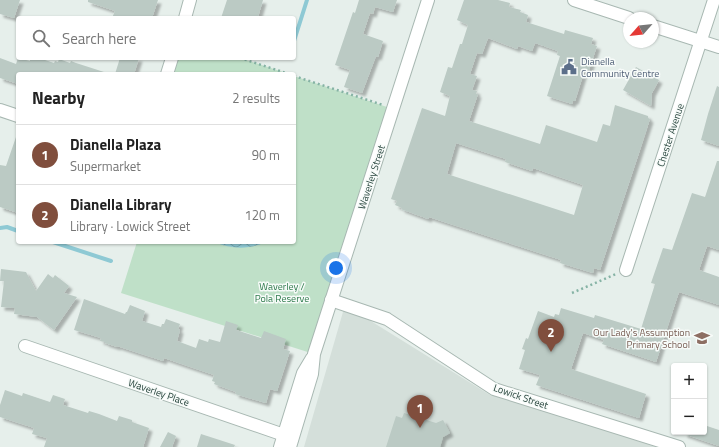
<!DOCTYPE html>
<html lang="en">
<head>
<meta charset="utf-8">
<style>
	body { margin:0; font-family:"Titillium Web",sans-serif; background:#f2f2f2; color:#222 }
	.controls { position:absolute; right:12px; bottom:12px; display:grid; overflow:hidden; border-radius:4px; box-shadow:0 1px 3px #0004 }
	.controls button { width:36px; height:36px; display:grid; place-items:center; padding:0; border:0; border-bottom:1px solid #e0e0e0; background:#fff; color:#222; font:20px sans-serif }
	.compass { position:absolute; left:623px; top:12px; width:36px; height:36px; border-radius:50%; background:#fff; box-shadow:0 1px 3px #0004; rotate:243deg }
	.you { position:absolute; left:336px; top:268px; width:14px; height:14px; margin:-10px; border:3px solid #fff; border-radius:50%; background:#1a73e8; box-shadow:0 0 0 6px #1a73e833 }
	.badge { display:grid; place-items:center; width:26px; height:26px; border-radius:50%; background:#804e3d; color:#fff; font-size:13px; font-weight:700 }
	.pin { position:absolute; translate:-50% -33px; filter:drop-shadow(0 1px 2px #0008) }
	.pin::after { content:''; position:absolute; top:21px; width:14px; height:12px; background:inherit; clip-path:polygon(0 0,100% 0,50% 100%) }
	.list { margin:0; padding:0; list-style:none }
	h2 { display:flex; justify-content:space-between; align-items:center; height:52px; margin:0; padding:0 16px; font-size:17px }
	h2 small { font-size:13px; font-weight:400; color:#767676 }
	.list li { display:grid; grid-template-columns:26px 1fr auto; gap:12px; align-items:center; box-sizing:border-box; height:60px; padding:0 16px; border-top:1px solid #e0e0e0 }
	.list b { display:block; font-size:15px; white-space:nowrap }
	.list p { margin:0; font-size:13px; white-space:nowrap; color:#767676 }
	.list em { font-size:13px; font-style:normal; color:#767676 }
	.icon { flex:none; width:22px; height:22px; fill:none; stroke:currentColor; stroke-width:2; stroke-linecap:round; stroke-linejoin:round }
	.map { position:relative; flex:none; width:719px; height:447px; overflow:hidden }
	.search { position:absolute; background:#fff; box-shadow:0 1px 3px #0004; left:16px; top:16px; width:280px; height:44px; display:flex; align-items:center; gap:10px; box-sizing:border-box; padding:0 14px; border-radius:4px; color:#767676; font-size:15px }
	.panel { position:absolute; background:#fff; box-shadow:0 1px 3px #0004; left:16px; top:72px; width:280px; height:172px; border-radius:4px }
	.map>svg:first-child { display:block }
	.built { fill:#d4dfda }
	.park { fill:#bfe0c8 }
	.water { fill:url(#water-waves) }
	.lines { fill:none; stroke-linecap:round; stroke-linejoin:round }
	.stream { stroke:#8ec9d4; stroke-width:4 }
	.building { fill:#bbcac4; fill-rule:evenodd; filter:url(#shadow) }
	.minor-casing { stroke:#a8b8b2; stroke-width:14 }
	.tertiary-casing { stroke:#a8b8b2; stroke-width:14 }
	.path { stroke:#86b3a5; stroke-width:2.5; stroke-dasharray:2 3; stroke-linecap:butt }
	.minor { stroke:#fff; stroke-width:12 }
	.tertiary { stroke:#fff; stroke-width:12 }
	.labels { text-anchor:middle; stroke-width:3; stroke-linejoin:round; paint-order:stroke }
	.service-label { font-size:10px; fill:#4e5e75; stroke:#f7fbf9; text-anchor:start }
	.street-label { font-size:10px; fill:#24423a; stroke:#f7fbf9 }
	.park-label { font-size:10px; fill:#2d7a4b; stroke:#f7fbf9 }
	.education-label { font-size:10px; fill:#785e54; stroke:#f7fbf9; text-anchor:end }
</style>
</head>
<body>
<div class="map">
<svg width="719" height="447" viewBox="0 0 719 447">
	<defs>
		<pattern id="water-waves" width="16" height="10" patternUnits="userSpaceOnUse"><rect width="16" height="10" fill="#8ec9d4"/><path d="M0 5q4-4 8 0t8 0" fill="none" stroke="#74a5ad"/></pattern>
		<filter id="shadow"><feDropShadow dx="3.5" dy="3.5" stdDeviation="1" flood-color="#0004"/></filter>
	</defs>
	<rect width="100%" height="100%" fill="#e6efeb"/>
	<polygon class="built" points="345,305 490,395 560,410 679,447 304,447"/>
	<g class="park">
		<polygon points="172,58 240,58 289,74 167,74"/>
		<polygon points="294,76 393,109 314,354 121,293 137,242 294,242"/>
	</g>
	<path class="water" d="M 215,242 L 265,242 C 250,250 230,249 215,242 Z"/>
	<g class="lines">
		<g class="stream">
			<polyline points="294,41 307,0"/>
			<polyline points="0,228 7,227 18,231"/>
			<polyline points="53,242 111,261"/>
		</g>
	</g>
	<g class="building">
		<polygon points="0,0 20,0 14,18 0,14"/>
		<polygon points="88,0 158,0 152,18 112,18 115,11 88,2"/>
		<polygon points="227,0 263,0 258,17 255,16 254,18 221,18"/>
		<polygon points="359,0 397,0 393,12 375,7 373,14 370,13 363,34 383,41 378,57 376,56 362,93 344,87 350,70 335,65 353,12 355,13"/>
		<path d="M 464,0 L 498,0 L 510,3 L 509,7 L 521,10 L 520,12 L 528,15 L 526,22 L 564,34 L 565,30 L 593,38 L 591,44 L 597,46 L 589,70 L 585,69 L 575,101 L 573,101 L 572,104 L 547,96 L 560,56 L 557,55 L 558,51 L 535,43 L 532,51 L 518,46 L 517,49 L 488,38 L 482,54 L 477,53 L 470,74 L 477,76 L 472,90 L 477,91 L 476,94 L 478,94 L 469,121 L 540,144 L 546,125 L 597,142 L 603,124 L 610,126 L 615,105 L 648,116 L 648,118 L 650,119 L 638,156 L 600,270 L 594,268 L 593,273 L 560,263 L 561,260 L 429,217 L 428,219 L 401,209 L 402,208 L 395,205 L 397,201 L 391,199 L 422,108 L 445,116 L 450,96 L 440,92 L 448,67 L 452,68 L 460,44 L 462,44 L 468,25 L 457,20 ZM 456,143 L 506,159 L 505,162 L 532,171 L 533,168 L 583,185 L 574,215 L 447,174 Z"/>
		<polygon points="0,58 16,64 18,58 30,61 30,58 39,58 54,63 55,61 58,62 59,59 70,63 71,61 76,63 104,72 103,74 18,74 18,84 0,78"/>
		<polygon points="120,58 139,58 134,74 115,74"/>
		<polygon points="636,67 659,80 652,93 651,106 623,90"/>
		<polygon points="717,86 719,87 719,146 701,140 708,114"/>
		<polygon points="16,137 18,137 18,213 0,207 0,165 6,166"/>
		<polygon points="717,161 719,161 719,250 707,246 699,270 719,277 719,305 679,292 656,362 602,344 604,340 583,333 571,369 646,394 639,418 536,385 540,375 519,369 525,350 522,349 526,338 528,339 538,311 554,317 555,314 559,315 561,308 594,318 595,315 641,329 655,284 651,283 663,248 672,250 692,193 705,197"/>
		<polygon points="1,269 26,272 36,291 48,274 53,278 55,275 69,286 64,293 77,297 54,330 37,317 14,314 15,308 1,307 4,281 0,281"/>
		<polygon points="84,299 125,314 126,312 127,312 130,305 145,311 142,321 161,327 162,324 164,324 166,319 180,324 178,329 180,330 177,341 196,348 199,339 208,342 209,339 220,342 226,321 238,325 236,330 261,338 264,331 286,339 283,349 290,351 277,391 270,389 266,403 235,394 236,392 214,384 215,382 212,381 214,375 164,358 163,361 117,346 117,347 105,343 105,342 100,341 101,338 74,330"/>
		<polygon points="5,390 22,396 23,393 50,402 53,395 65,399 63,405 88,413 89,411 99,414 117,421 119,416 132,420 132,422 149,428 143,447 44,447 47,438 32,434 34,428 0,417 0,405"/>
		<polygon points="404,413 436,423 443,420 450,433 443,437 440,447 386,447 396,416 402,418"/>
		<polygon points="704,425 719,430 719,446 684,434 684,432 704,432"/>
		<polygon points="168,432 176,436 172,447 160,447"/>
		<polygon points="201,434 235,445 234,447 197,447"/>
	</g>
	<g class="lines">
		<defs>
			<g id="minor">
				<polyline points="574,0 629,18"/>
				<polyline points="185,18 190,0"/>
				<polyline points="653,26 719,47"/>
				<polyline points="167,74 172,58"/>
				<polyline points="0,110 18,116"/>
				<polyline points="626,270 714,0"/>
				<polyline points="331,300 387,319 494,389 679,447"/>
				<polyline points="25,346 284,435 292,439"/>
			</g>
			<g id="tertiary">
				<polyline points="280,447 303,373 312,358"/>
				<polyline points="290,447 312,374 314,354 428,0"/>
			</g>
		</defs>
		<use href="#minor" class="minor-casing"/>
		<use href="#tertiary" class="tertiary-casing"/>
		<g class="path">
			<polyline points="240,58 289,74"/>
			<polyline points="294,76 383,105"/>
			<polyline points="572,293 616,274"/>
		</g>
		<use href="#minor" class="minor"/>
		<use href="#tertiary" class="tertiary"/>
	</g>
	<defs>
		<symbol id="civic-bare" viewBox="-9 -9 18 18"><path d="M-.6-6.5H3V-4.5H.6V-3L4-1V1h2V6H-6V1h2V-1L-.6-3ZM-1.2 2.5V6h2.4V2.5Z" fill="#5c6f8a" stroke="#f7fbf9" stroke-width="2.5" paint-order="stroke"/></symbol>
		<symbol id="school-bare" viewBox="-9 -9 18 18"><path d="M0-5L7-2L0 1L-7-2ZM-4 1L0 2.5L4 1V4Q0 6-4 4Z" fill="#8d6e63" stroke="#f7fbf9" stroke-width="2.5" paint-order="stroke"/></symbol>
	</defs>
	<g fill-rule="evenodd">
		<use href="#civic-bare" x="558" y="56" width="22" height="22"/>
		<use href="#school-bare" x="691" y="327" width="22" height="22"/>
	</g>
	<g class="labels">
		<g class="service-label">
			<text x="581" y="65">Dianella<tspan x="581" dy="12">Community Centre</tspan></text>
		</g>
		<g class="street-label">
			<text transform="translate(670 135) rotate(-72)" y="4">Chester Avenue</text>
			<text transform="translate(371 177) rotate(-72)" y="4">Waverley Street</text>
			<text transform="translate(159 392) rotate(19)" y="4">Waverley Place</text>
			<text transform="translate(521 396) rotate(19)" y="4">Lowick Street</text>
		</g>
		<g class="park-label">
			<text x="282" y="290">Waverley /<tspan x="282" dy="12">Pola Reserve</tspan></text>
		</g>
		<g class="education-label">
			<text x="690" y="336">Our Lady's Assumption<tspan x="690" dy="12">Primary School</tspan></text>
		</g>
	</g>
</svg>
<div class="controls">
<button>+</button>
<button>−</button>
</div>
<svg class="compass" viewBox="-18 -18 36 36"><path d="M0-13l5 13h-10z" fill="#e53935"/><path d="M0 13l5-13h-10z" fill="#767676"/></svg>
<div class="you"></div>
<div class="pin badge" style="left:420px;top:428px">1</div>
<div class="pin badge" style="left:551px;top:352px">2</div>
<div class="search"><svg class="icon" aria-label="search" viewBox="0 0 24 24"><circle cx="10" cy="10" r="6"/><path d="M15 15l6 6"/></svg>Search here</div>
<section class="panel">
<h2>Nearby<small>2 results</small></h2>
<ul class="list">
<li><span class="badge">1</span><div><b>Dianella Plaza</b><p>Supermarket</p></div><em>90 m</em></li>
<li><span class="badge">2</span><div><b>Dianella Library</b><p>Library · Lowick Street</p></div><em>120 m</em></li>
</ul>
</section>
</div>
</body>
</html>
